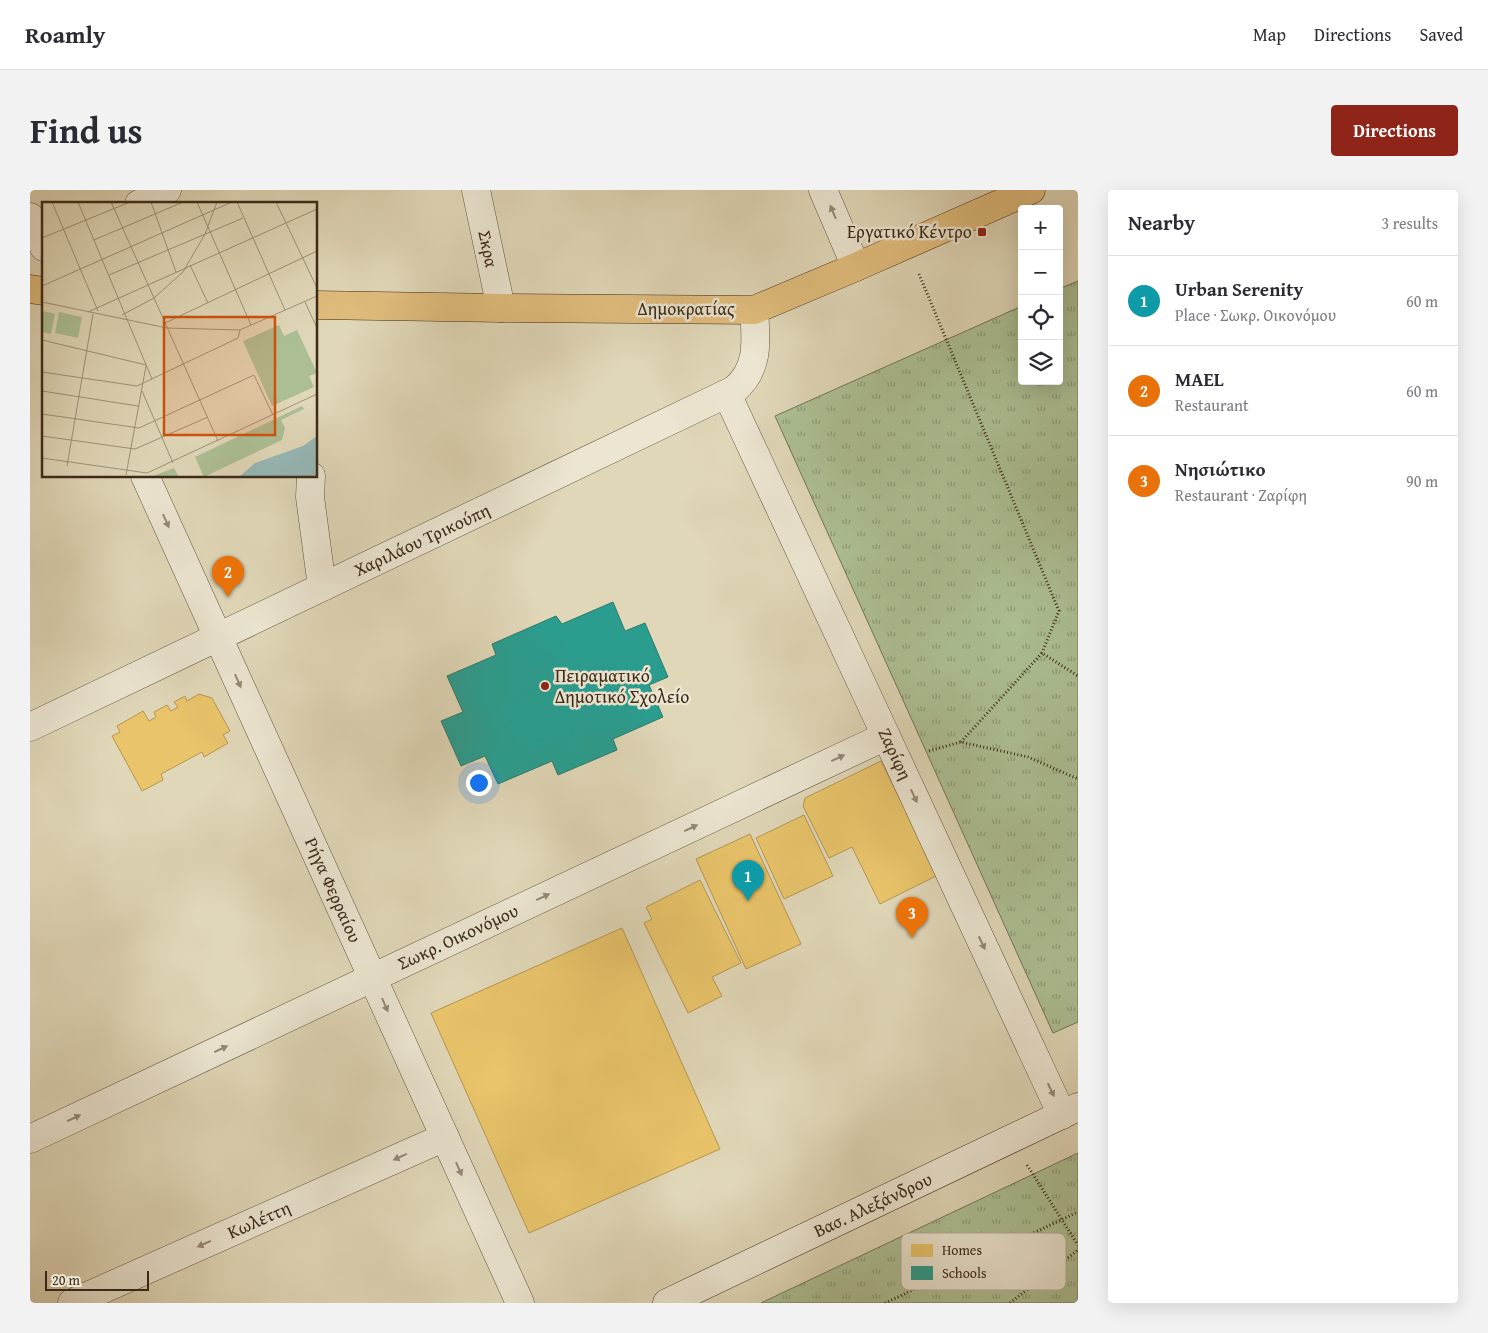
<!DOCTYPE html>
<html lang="en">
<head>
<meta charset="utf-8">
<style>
	body { margin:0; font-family:"Gentium Book Plus",serif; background:#f2f2f3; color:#2b2b33 }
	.controls { position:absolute; right:15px; top:15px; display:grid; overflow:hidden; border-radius:5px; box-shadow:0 5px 20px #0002 }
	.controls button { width:45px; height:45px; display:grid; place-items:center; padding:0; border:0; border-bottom:1px solid #e1e1e2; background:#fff; color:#2b2b33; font:25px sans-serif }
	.scale { position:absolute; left:15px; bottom:12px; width:104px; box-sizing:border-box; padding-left:5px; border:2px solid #3c2a18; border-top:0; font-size:14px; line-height:18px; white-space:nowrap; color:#3c2a18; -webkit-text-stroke:4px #ebe5d1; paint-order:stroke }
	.you { position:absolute; left:448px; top:592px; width:18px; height:18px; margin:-12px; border:4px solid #fff; border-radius:50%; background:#1a73e8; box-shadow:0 0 0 8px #1a73e833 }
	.badge { display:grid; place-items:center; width:32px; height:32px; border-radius:50%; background:#8f2418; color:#fff; font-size:16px; font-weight:700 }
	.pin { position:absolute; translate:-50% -41px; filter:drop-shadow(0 1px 2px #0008) }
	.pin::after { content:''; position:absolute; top:26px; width:18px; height:15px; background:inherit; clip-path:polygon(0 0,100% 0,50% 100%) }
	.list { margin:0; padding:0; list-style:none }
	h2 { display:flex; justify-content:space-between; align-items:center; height:65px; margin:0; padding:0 20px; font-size:21px }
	h2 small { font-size:16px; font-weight:400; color:#7c7c81 }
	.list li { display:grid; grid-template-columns:32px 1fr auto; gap:15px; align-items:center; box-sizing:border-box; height:90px; padding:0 20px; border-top:1px solid #e1e1e2 }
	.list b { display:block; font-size:19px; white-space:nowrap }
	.list p { margin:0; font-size:16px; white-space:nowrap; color:#7c7c81 }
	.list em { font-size:16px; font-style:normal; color:#7c7c81 }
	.icon { flex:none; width:28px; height:28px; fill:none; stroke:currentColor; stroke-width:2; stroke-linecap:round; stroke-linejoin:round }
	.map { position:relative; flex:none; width:1048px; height:1113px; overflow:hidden; border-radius:5px }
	header { display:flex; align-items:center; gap:30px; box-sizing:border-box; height:70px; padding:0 25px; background:#fff; border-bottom:1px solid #e1e1e2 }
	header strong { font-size:24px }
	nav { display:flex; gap:28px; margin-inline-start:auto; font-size:18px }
	.intro { display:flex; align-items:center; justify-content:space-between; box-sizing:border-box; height:120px; padding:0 30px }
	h1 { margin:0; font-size:35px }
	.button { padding:12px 22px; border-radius:5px; background:#8f2418; color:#fff; font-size:18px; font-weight:700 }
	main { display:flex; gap:30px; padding:0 30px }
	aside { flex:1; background:#fff; border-radius:5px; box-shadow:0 5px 20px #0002 }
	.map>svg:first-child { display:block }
	.park { fill:url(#park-tufts); stroke:#747456 }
	.homes { fill:#e9c46a; stroke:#b59651 }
	.schools { fill:#2a9d8f; stroke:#2f7a6b }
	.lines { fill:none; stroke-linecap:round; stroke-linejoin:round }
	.pedestrian-casing { stroke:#655540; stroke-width:29 }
	.minor-casing { stroke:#655540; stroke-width:29 }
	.tertiary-casing { stroke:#655540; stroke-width:29 }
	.secondary-casing { stroke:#3c2a18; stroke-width:29 }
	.primary-casing { stroke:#3c2a18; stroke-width:29 }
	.path { stroke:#3c2a18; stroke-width:3; stroke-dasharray:1 2.5; stroke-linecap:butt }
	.pedestrian { stroke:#ebe5d1; stroke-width:28 }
	.minor { stroke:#ebe5d1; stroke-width:28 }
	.tertiary { stroke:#ebe5d1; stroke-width:28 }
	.secondary { stroke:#ebe5d1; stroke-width:28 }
	.primary { stroke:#e0bc7c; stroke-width:28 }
	.oneway { fill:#948874 }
	.poi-dot { fill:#8f2418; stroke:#ebe5d1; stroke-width:2 }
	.labels { text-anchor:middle; stroke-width:5; stroke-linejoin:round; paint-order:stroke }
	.poi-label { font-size:18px; fill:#3c2a18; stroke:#ebe5d1; text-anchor:end }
	.street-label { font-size:18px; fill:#3c2a18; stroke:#ebe5d1 }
	.inset-road { fill:none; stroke:#9e9278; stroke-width:1 }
	.view { fill:#ce520e; fill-opacity:0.15; stroke:#ce520e; stroke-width:2.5 }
	.inset-edge { fill:none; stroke:#3c2a18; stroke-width:2.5 }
	.key { fill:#ebe5d1; stroke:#b6ad9a; stroke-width:1 }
	.key-label { font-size:14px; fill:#3c2a18 }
</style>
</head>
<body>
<header>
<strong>Roamly</strong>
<nav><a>Map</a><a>Directions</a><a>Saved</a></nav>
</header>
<div class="intro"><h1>Find us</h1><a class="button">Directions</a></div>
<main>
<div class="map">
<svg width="1048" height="1113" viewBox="0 0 1048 1113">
	<defs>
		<pattern id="park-tufts" width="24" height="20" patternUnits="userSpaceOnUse" patternTransform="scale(1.25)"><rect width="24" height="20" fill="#acbf94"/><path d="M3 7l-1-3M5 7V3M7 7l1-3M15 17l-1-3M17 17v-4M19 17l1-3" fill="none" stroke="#8d9b78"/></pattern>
	</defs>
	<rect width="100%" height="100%" fill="#e0d7b8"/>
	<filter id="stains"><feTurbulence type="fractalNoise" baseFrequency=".004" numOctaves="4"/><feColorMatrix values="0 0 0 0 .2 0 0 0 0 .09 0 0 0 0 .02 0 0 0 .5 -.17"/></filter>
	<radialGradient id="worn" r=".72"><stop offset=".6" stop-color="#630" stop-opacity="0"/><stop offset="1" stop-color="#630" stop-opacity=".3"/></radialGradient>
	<g class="park">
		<polygon points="1048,91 1048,832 1023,843 745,226 992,116 992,191 1029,191 1029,99"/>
		<polygon points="1048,963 1048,1113 731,1113"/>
	</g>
	<g class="homes">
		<polygon points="169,504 182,508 200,541 193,545 198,553 174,567 172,562 131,584 133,590 112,601 82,546 90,542 87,536 113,521 119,531 126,527 124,522 137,515 141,521 148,517 144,512 155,506 157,511"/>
		<polygon points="851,571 908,685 850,714 822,657 799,668 773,616 775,608"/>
		<polygon points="774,625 803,686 754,709 726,648"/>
		<polygon points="720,644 771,754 716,779 666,669"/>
		<polygon points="670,690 711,773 682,787 692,806 658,823 614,733 622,729 616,717"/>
		<polygon points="592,738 690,959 499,1043 401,823"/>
	</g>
	<polygon class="schools" points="583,412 595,441 615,433 638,487 619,495 633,527 583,549 587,560 528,585 522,571 468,594 455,566 431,576 411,531 433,522 417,486 466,465 462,454 526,426 532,434"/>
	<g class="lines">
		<defs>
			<g id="pedestrian">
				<polyline points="446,0 471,118"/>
				<polyline points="697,204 856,546"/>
				<polyline points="281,286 280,307 292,397"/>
			</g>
			<g id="minor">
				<polyline points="793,0 826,77"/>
				<polyline points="0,27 14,57"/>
				<polyline points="115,286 490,1113"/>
				<path d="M 0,537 L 704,200 C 730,179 726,149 724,120"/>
				<polyline points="0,949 856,546 1032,925"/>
				<polyline points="42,1113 415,947"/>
			</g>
			<polyline id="tertiary" points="109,14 137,0"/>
			<polyline id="secondary" points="637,1113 1048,917"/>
			<g id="primary">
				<polyline points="0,99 14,101"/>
				<polyline points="286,115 471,118 724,120 826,77 1001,0"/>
			</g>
		</defs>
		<use href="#pedestrian" class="pedestrian-casing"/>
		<use href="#minor" class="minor-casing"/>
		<use href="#tertiary" class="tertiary-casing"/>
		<use href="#secondary" class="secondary-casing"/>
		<use href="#primary" class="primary-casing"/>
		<g class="path">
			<polyline points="889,84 1029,421 1012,463"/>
			<polyline points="931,552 1012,463 1048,486"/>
			<polyline points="899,561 931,552 998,567 1048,589"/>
			<polyline points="997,975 1048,1055"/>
			<polyline points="855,1113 1048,1022"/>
			<polyline points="980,1113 1048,1060"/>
		</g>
		<use href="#pedestrian" class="pedestrian"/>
		<use href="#minor" class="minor"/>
		<use href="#tertiary" class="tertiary"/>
		<use href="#secondary" class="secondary"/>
		<use href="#primary" class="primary"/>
	</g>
	<defs><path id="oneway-solid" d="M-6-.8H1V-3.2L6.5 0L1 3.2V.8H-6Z" transform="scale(1.25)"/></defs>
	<g class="oneway">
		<use href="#oneway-solid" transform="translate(803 22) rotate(-113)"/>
		<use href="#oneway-solid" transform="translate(136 331) rotate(66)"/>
		<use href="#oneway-solid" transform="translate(208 491) rotate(66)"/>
		<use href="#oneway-solid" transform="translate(808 568) rotate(-25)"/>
		<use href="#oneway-solid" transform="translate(884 606) rotate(65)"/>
		<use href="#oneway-solid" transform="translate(661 638) rotate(-25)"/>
		<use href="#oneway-solid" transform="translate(513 707) rotate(-25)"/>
		<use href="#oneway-solid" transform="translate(952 753) rotate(65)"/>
		<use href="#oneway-solid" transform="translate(355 815) rotate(66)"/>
		<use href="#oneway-solid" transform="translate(191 859) rotate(-25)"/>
		<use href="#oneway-solid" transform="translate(1021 900) rotate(65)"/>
		<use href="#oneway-solid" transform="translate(44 928) rotate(-25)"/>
		<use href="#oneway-solid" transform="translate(370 967) rotate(156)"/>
		<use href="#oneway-solid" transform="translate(429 979) rotate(66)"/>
		<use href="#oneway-solid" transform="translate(174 1054) rotate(156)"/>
	</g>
	<g class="poi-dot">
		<rect x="947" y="37" width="10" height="10" rx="2.5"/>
		<circle cx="515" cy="496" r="5"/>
	</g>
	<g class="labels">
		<g class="poi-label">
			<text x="942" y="48">Εργατικό Κέντρο</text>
			<text x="525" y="492" text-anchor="start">Πειραματικό<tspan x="525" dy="21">Δημοτικό Σχολείο</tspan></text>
		</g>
		<g class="street-label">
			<text transform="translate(458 59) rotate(78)" y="6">Σκρα</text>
			<text x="656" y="125">Δημοκρατίας</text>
			<text transform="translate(392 350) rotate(-25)" y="6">Χαριλάου Τρικούπη</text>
			<text transform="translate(865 564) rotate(65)" y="6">Ζαρίφη</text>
			<text transform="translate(303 700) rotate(66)" y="6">Ρήγα Φερραίου</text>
			<text transform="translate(428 747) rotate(-25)" y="6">Σωκρ. Οικονόμου</text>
			<text transform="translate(843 1015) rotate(-25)" y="6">Βασ. Αλεξάνδρου</text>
			<text transform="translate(229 1030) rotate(-24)" y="6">Κωλέττη</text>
		</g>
	</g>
	<g transform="translate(12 12)">
		<rect width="275" height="275" fill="#e0d7b8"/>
		<path d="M 0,109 L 13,112 L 9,132 L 0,130 ZM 17,110 L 40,115 L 36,136 L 13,131 Z" fill="#acbf94"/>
		<path d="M 237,123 L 242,134 L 255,128 L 275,171 L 267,174 L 272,185 L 230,204 L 201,139 ZM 260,204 L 262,207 L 239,218 L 243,226 L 240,238 L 162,275 L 153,255 ZM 132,266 L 137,275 L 108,275 Z" fill="#acbf94"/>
		<path d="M 275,234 L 275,275 L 197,275 L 213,261 L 261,244 Z" fill="#96b8b6"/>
		<path class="inset-road" d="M 10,0 L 56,109M 36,0 L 110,177M 69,0 L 176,239M 109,0 L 134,70M 155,0 L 209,123M 195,0 L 243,108M 234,0 L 275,86M 0,36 L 88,0M 52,38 L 141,0M 148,63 L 166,101M 67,73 L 201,16M 0,84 L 190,0M 0,100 L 125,126 L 198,128 L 275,94M 263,100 L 275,126M 46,110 L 275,7M 80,113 L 112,96 L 141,70 L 163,32 L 175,0M 123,121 L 275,49M 0,138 L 104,163M 0,170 L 95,184 L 196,136 L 198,128M 0,189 L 96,204M 100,189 L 131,261M 0,212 L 97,226 L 212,173 L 231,213M 0,234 L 93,247 L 166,215M 0,256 L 105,271 L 275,192M 25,264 L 51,112M 84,273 L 104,164"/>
		<path class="view" d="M 122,115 L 233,115 L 233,233 L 122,233 Z"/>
		<rect width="275" height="275" class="inset-edge"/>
	</g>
	<rect x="871" y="1043" width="165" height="57" rx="8" class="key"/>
	<rect x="881" y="1054" width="22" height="13" fill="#e9c46a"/>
	<rect x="881" y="1076" width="22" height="14" fill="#2a9d8f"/>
	<g class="key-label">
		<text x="912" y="1065">Homes</text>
		<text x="912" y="1088">Schools</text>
	</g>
	<rect width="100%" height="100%" filter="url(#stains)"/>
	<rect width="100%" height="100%" fill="url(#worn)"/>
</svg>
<div class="controls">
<button>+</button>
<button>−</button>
<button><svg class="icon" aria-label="locate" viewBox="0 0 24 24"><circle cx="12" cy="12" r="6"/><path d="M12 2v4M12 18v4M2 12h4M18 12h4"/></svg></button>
<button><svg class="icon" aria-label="layers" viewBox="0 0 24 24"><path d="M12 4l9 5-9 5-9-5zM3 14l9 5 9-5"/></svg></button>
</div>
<div class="scale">20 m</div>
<div class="you"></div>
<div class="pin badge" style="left:718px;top:711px;background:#0f9aa8">1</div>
<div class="pin badge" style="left:198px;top:407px;background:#e8710a">2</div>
<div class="pin badge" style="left:882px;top:748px;background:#e8710a">3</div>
</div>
<aside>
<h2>Nearby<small>3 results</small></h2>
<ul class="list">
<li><span class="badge" style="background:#0f9aa8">1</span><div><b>Urban Serenity</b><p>Place · Σωκρ. Οικονόμου</p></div><em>60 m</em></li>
<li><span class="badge" style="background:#e8710a">2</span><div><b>MAEL</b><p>Restaurant</p></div><em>60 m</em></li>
<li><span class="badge" style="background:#e8710a">3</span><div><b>Νησιώτικο</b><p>Restaurant · Ζαρίφη</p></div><em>90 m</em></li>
</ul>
</aside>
</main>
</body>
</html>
